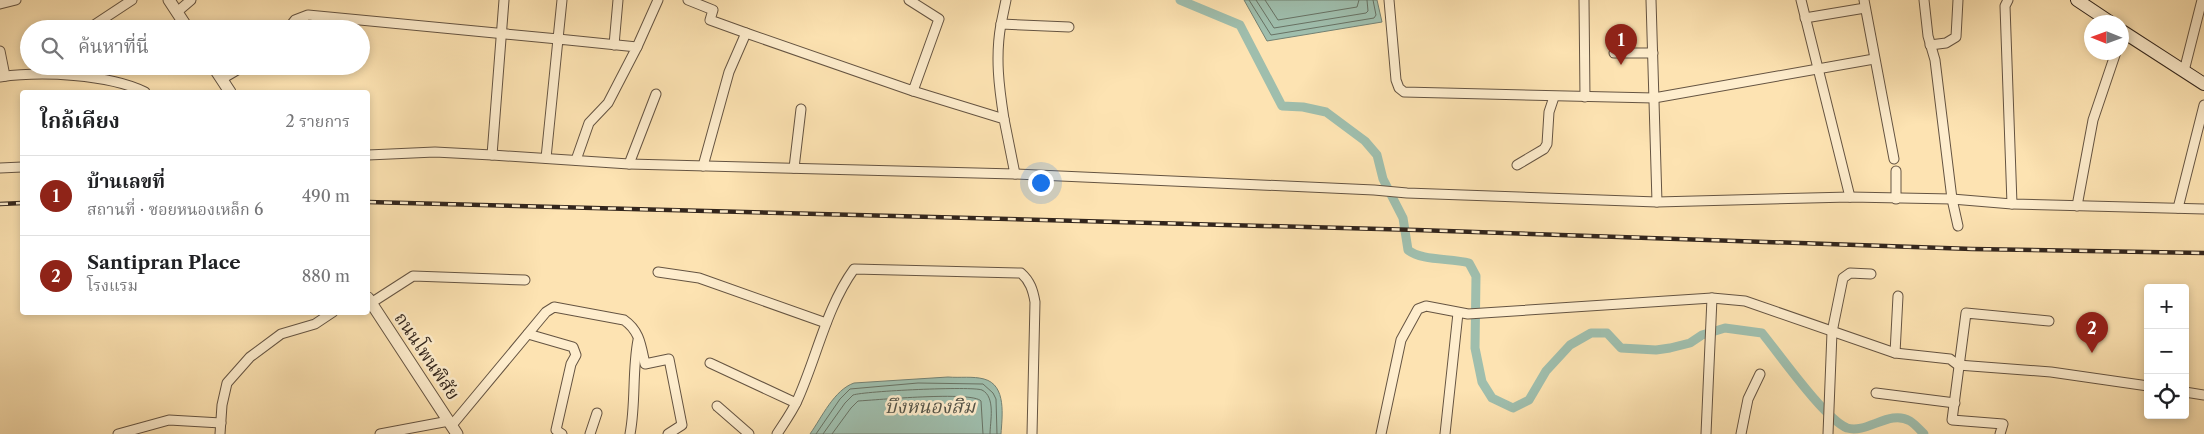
<!DOCTYPE html>
<html lang="th">
<head>
<meta charset="utf-8">
<style>
	body { margin:0; font-family:"Libre Caslon Text","Noto Serif Thai",serif; background:#f6f6f6; color:#202124 }
	.controls { position:absolute; right:15px; bottom:15px; display:grid; overflow:hidden; border-radius:5px; box-shadow:0 2px 8px #0003 }
	.controls button { width:45px; height:45px; display:grid; place-items:center; padding:0; border:0; border-bottom:1px solid #e0e0e0; background:#fff; color:#202124; font:25px sans-serif }
	.compass { position:absolute; left:2084px; top:15px; width:45px; height:45px; border-radius:50%; background:#fff; box-shadow:0 2px 8px #0003; rotate:271deg }
	.you { position:absolute; left:1040px; top:182px; width:18px; height:18px; margin:-12px; border:4px solid #fff; border-radius:50%; background:#1a73e8; box-shadow:0 0 0 8px #1a73e833 }
	.badge { display:grid; place-items:center; width:32px; height:32px; border-radius:50%; background:#8f2418; color:#fff; font-size:16px; font-weight:700 }
	.pin { position:absolute; translate:-50% -41px; filter:drop-shadow(0 1px 2px #0008) }
	.pin::after { content:''; position:absolute; top:26px; width:18px; height:15px; background:inherit; clip-path:polygon(0 0,100% 0,50% 100%) }
	.list { margin:0; padding:0; list-style:none }
	h2 { display:flex; justify-content:space-between; align-items:center; height:65px; margin:0; padding:0 20px; font-size:21px }
	h2 small { font-size:16px; font-weight:400; color:#757577 }
	.list li { display:grid; grid-template-columns:32px 1fr auto; gap:15px; align-items:center; box-sizing:border-box; height:80px; padding:0 20px; border-top:1px solid #e0e0e0 }
	.list b { display:block; font-size:19px; white-space:nowrap }
	.list p { margin:0; font-size:16px; white-space:nowrap; color:#757577 }
	.list em { font-size:16px; font-style:normal; color:#757577 }
	.icon { flex:none; width:28px; height:28px; fill:none; stroke:currentColor; stroke-width:2; stroke-linecap:round; stroke-linejoin:round }
	.map { position:relative; flex:none; width:2204px; height:434px; overflow:hidden }
	.search { position:absolute; background:#fff; box-shadow:0 2px 8px #0003; left:20px; top:20px; width:350px; height:55px; display:flex; align-items:center; gap:12px; box-sizing:border-box; padding:0 18px; border-radius:28px; color:#757577; font-size:19px }
	.panel { position:absolute; background:#fff; box-shadow:0 2px 8px #0003; left:20px; top:90px; width:350px; height:225px; border-radius:5px }
	.map>svg:first-child { display:block }
	.water { fill:#9fbead; stroke:#738173 }
	.lines { fill:none; stroke-linecap:round; stroke-linejoin:round }
	.shore { stroke:#687264; stroke-width:1 }
	.canal { stroke:#9fbead; stroke-width:9 }
	.minor-casing { stroke:#655442; stroke-width:11 }
	.tertiary-casing { stroke:#655442; stroke-width:13 }
	.secondary-casing { stroke:#32251c; stroke-width:14 }
	.minor { stroke:#feedcd; stroke-width:9 }
	.tertiary { stroke:#feedcd; stroke-width:11 }
	.secondary { stroke:#feedcd; stroke-width:12 }
	.rail-casing { stroke:#32251c; stroke-width:4.5 }
	.rail { stroke:#feedcd; stroke-width:2.5; stroke-dasharray:8; stroke-linecap:butt }
	.labels { text-anchor:middle; stroke-width:5; stroke-linejoin:round; paint-order:stroke }
	.street-label { font-size:18px; fill:#32251c; stroke:#feedcd }
	.water-label { font-size:19px; font-style:italic; fill:#535348; stroke:#feedcd }
</style>
</head>
<body>
<div class="map">
<svg width="2204" height="434" viewBox="0 0 2204 434">
	<rect width="100%" height="100%" fill="#fde3b2"/>
	<filter id="stains"><feTurbulence type="fractalNoise" baseFrequency=".004" numOctaves="4"/><feColorMatrix values="0 0 0 0 .2 0 0 0 0 .09 0 0 0 0 .02 0 0 0 .5 -.17"/></filter>
	<radialGradient id="worn" r=".72"><stop offset=".6" stop-color="#630" stop-opacity="0"/><stop offset="1" stop-color="#630" stop-opacity=".3"/></radialGradient>
	<g class="water">
		<polygon points="1244,0 1377,0 1382,22 1267,41"/>
		<path d="M 948,377 C 960,378 973,376 984,379 C 1007,385 1002,417 1001,434 L 810,434 C 822,417 834,390 854,383 Z"/>
	</g>
	<g class="lines">
		<g class="shore">
			<polyline points="1249,0 1271,35 1374,18 1376,15 1373,0"/>
			<polyline points="1256,0 1274,28 1366,13 1368,11 1367,0"/>
			<polyline points="1265,0 1278,20 1357,7 1359,0"/>
			<polyline points="816,434 840,399 850,389 918,383 983,384 993,393 996,399 997,434"/>
			<path d="M 823,434 L 845,403 L 853,395 C 865,391 972,386 982,390 C 996,397 990,422 990,434"/>
			<path d="M 832,434 L 851,408 L 858,401 C 876,400 972,391 981,401 L 983,434"/>
		</g>
		<path class="canal" d="M 1180,0 L 1240,25 L 1282,106 L 1303,107 L 1326,112 L 1365,141 L 1377,155 L 1383,179 L 1403,218 L 1408,250 C 1421,261 1451,258 1469,263 L 1476,276 L 1475,348 L 1482,382 L 1492,398 L 1513,408 L 1529,400 L 1546,371 L 1570,345 L 1591,333 L 1607,333 L 1621,348 L 1656,350 L 1670,348 L 1690,343 L 1702,335 L 1725,328 L 1762,333 C 1780,355 1824,418 1847,428 C 1867,434 1890,409 1910,421 C 1915,424 1920,430 1924,434"/>
		<defs>
			<g id="minor">
				<polyline points="688,0 713,10 710,20 746,33 729,72 703,166"/>
				<polyline points="1389,0 1396,80 1399,88 1404,92 1654,98 1874,59"/>
				<polyline points="1584,0 1585,97"/>
				<polyline points="1651,0 1657,202"/>
				<polyline points="1801,0 1850,197"/>
				<polyline points="1864,0 1894,159"/>
				<polyline points="1924,0 1928,36 1935,60 1952,199 1958,226"/>
				<polyline points="2008,0 2005,6 2012,204"/>
				<polyline points="0,4 16,0"/>
				<polyline points="177,12 191,0"/>
				<polyline points="1805,18 1865,8"/>
				<polyline points="1001,24 1006,0"/>
				<polyline points="88,29 132,0"/>
				<polyline points="288,29 295,20 308,15 558,39 562,0"/>
				<polyline points="746,33 913,91 939,19 909,0"/>
				<polyline points="614,45 618,0"/>
				<polyline points="1930,45 1946,43 1956,37 1958,0"/>
				<polyline points="637,47 658,0"/>
				<polyline points="0,51 5,76"/>
				<polyline points="1614,53 1653,53"/>
				<polyline points="2184,71 2202,0"/>
				<path d="M 0,77 C 41,71 108,74 145,92"/>
				<polyline points="222,79 244,66"/>
				<path d="M 1004,119 C 999,87 995,57 1001,24 L 1069,27"/>
				<polyline points="368,155 435,152 492,155 504,0"/>
				<polyline points="492,155 629,164 656,94"/>
				<polyline points="546,158 558,39 637,47 608,103 589,123 576,160"/>
				<polyline points="629,164 1015,174 1004,119 913,91"/>
				<polyline points="1517,165 1544,149 1547,144 1549,112 1554,97"/>
				<polyline points="0,168 22,167"/>
				<polyline points="794,168 801,109"/>
				<polyline points="1896,171 1896,199"/>
				<polyline points="1015,174 1374,190 1407,193 1657,202 1850,197 1952,199 2012,204 2204,209"/>
				<polyline points="2077,206 2093,120 2116,52"/>
				<polyline points="2178,208 2204,105"/>
				<polyline points="658,272 699,278 826,323"/>
				<polyline points="371,303 413,276 525,280"/>
				<polyline points="528,334 573,347 576,355 571,364 556,430 562,434"/>
				<polyline points="1895,353 1898,296"/>
				<polyline points="710,363 796,403"/>
				<polyline points="2185,392 2204,395"/>
				<polyline points="1876,393 1955,403"/>
				<polyline points="717,406 749,434"/>
				<path d="M 452,425 L 546,312 L 554,307 L 624,320 C 640,331 641,346 645,364 L 669,359 L 682,425 L 668,434"/>
				<polyline points="118,434 169,420 221,423"/>
				<polyline points="220,434 222,405 227,383 250,357 281,334 315,324 333,312"/>
				<polyline points="380,434 449,421"/>
				<polyline points="590,434 597,413"/>
				<path d="M 630,434 C 636,403 632,371 638,340"/>
				<path d="M 777,434 C 784,423 792,412 797,401 C 817,357 826,308 854,269 L 1021,273 C 1030,281 1033,290 1035,302 L 1032,434"/>
				<polyline points="1381,434 1401,340 1418,309 1426,306 1468,314 1712,298 1745,301 1895,353 1950,359 1958,365 2051,372 2148,386"/>
				<polyline points="1445,434 1458,313"/>
				<polyline points="1706,434 1712,298"/>
				<polyline points="1741,434 1748,399 1760,374"/>
				<polyline points="1828,434 1832,332 1843,278 1850,273 1871,274"/>
				<polyline points="2000,434 2003,424 1952,420 1966,313 2049,321"/>
			</g>
			<g id="tertiary">
				<polyline points="169,0 188,29"/>
				<polyline points="213,66 230,92"/>
				<polyline points="368,298 457,434"/>
			</g>
			<g id="secondary">
				<polyline points="2077,0 2110,22"/>
				<polyline points="2122,31 2204,84"/>
			</g>
		</defs>
		<use href="#minor" class="minor-casing"/>
		<use href="#tertiary" class="tertiary-casing"/>
		<use href="#secondary" class="secondary-casing"/>
		<use href="#minor" class="minor"/>
		<use href="#tertiary" class="tertiary"/>
		<use href="#secondary" class="secondary"/>
		<defs>
			<g id="rail">
				<polyline points="368,202 1417,230 1972,249 2204,253"/>
				<polyline points="0,204 22,203"/>
			</g>
		</defs>
		<use href="#rail" class="rail-casing"/>
		<use href="#rail" class="rail"/>
	</g>
	<g class="labels">
		<g class="street-label">
			<text transform="translate(427 356) rotate(56)" y="6">ถนนโพนพิสัย</text>
		</g>
		<g class="water-label">
			<text x="930" y="413">บึงหนองสิม</text>
		</g>
	</g>
	<rect width="100%" height="100%" filter="url(#stains)"/>
	<rect width="100%" height="100%" fill="url(#worn)"/>
</svg>
<div class="controls">
<button>+</button>
<button>−</button>
<button><svg class="icon" aria-label="locate" viewBox="0 0 24 24"><circle cx="12" cy="12" r="6"/><path d="M12 2v4M12 18v4M2 12h4M18 12h4"/></svg></button>
</div>
<svg class="compass" viewBox="-18 -18 36 36"><path d="M0-13l5 13h-10z" fill="#e53935"/><path d="M0 13l5-13h-10z" fill="#757577"/></svg>
<div class="you"></div>
<div class="pin badge" style="left:1621px;top:65px">1</div>
<div class="pin badge" style="left:2092px;top:353px">2</div>
<div class="search"><svg class="icon" aria-label="search" viewBox="0 0 24 24"><circle cx="10" cy="10" r="6"/><path d="M15 15l6 6"/></svg>ค้นหาที่นี่</div>
<section class="panel">
<h2>ใกล้เคียง<small>2 รายการ</small></h2>
<ul class="list">
<li><span class="badge">1</span><div><b>บ้านเลขที่</b><p>สถานที่ · ซอยหนองเหล็ก 6</p></div><em>490 m</em></li>
<li><span class="badge">2</span><div><b>Santipran Place</b><p>โรงแรม</p></div><em>880 m</em></li>
</ul>
</section>
</div>
</body>
</html>
